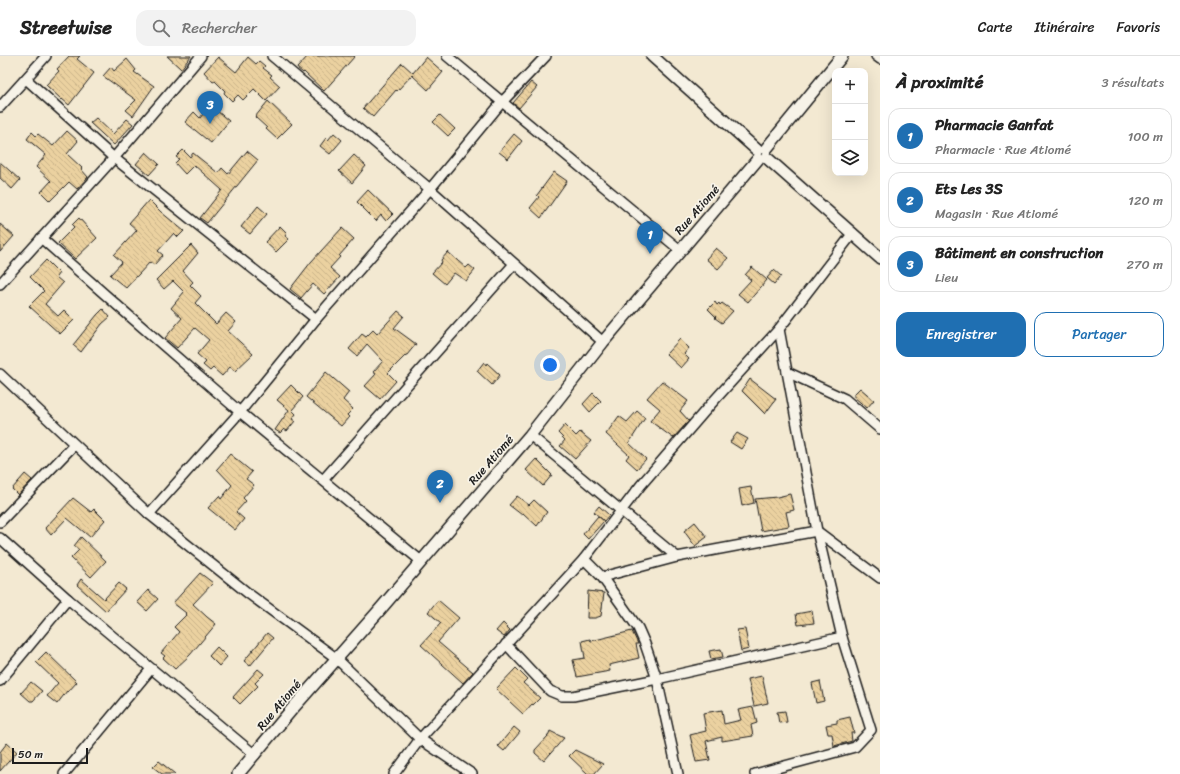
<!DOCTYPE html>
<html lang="fr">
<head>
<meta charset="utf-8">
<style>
	body { margin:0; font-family:Sriracha,sans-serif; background:#f2f2f2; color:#222 }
	.controls { position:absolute; right:12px; top:12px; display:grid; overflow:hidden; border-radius:8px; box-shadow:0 4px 16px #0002 }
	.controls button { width:36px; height:36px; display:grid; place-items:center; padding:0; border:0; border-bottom:1px solid #e0e0e0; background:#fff; color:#222; font:20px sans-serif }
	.scale { position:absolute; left:12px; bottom:10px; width:76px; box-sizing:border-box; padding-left:4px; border:2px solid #1c1c1c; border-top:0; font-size:11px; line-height:14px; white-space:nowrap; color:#1c1c1c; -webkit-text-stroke:3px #f7f3e8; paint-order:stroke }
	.you { position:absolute; left:550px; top:309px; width:14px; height:14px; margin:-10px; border:3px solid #fff; border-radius:50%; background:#1a73e8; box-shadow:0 0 0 6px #1a73e833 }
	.badge { display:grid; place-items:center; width:26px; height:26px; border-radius:50%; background:#1f6fb2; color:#fff; font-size:13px; font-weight:700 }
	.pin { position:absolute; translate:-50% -33px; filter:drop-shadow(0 1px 2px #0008) }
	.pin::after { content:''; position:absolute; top:21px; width:14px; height:12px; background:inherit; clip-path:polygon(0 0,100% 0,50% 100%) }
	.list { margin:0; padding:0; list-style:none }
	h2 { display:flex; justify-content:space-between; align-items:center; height:52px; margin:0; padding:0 16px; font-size:17px }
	h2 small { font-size:13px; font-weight:400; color:#767676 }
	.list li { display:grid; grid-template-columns:26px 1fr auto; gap:12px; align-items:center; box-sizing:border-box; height:56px; margin:0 8px 8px; padding:0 8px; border:1px solid #e0e0e0; border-radius:12px }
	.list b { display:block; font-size:15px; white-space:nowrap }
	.list p { margin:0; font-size:13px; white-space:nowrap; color:#767676 }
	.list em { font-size:13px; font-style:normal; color:#767676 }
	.actions { display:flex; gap:8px; padding:12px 16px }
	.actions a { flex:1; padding:9px 0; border:1px solid #1f6fb2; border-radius:12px; text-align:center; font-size:14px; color:#1f6fb2 }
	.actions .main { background:#1f6fb2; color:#fff }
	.icon { flex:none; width:22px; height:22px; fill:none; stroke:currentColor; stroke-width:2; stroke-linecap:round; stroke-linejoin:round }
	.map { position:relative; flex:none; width:880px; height:718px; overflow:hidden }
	header { display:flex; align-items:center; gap:24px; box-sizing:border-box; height:56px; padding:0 20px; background:#fff; border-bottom:1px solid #e0e0e0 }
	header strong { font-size:19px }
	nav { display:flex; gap:22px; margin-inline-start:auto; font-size:14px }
	.search { width:280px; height:36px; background:#f2f2f2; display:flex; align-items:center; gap:10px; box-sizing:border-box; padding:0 14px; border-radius:12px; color:#767676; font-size:15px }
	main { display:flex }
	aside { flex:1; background:#fff }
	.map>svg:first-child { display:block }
	.building { fill:url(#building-back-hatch); stroke:#1c1c1c }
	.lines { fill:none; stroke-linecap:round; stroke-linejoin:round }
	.minor-casing { stroke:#1c1c1c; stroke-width:12 }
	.tertiary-casing { stroke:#1c1c1c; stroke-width:14 }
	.minor { stroke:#f7f3e8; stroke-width:9 }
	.tertiary { stroke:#f7f3e8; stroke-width:11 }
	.labels { text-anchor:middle; stroke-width:3.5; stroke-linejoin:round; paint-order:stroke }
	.street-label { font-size:12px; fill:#1c1c1c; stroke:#f7f3e8 }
</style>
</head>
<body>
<header>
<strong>Streetwise</strong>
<div class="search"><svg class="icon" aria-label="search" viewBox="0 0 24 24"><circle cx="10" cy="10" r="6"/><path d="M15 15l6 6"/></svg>Rechercher</div>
<nav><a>Carte</a><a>Itinéraire</a><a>Favoris</a></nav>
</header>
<main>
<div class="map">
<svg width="880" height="718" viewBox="0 0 880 718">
	<defs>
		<pattern id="building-back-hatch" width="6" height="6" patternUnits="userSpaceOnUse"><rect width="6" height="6" fill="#ebd1a0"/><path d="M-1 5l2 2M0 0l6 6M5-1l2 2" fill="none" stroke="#c9b389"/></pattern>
	</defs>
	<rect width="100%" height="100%" fill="#f3e9d2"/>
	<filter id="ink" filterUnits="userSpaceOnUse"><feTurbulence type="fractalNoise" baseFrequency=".025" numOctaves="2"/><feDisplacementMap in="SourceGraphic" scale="8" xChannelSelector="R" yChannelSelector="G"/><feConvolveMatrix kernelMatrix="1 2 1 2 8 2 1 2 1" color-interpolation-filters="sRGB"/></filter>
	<g filter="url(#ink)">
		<g class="building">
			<polygon points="69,0 80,0 77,3 94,17 69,49 62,43 62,44 46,29 59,15 57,13"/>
			<polygon points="167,0 191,0 181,13"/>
			<polygon points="308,0 355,0 324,35 304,16 303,17 297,12"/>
			<polygon points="218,1 236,16 248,1 256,8 259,5 265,10 263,12 272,19 270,21 280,30 266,45 254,33 243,44 238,39 232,45 224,37 225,35 215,25 213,26 204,16"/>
			<polygon points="426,1 443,16 428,34 412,19 397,35 396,34 373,61 363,52 402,7 413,17"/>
			<polygon points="127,3 136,14 134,16 154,30 133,60 126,54 136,44 103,20 111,11 114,15"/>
			<polygon points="531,26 537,31 519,52 513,47"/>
			<polygon points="268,45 292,68 277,83 266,73 267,72 255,61"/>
			<polygon points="210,49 229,65 211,87 185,66 194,56 200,62"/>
			<polygon points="440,59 455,73 448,80 433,66"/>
			<polygon points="96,62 113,78 127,63 133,68 114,89 90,67"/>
			<polygon points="67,75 78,85 67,98 82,112 81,113 88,121 77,133 69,126 50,145 41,136 51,125 36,111 46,99 27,83 32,76 36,80 38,78 53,90"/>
			<polygon points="334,77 342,84 330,98 320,90 326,82 328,84"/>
			<polygon points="514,78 522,85 508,103 499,96"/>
			<polygon points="183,94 190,101 193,97 218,117 222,112 228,118 247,95 258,104 207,167 200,162 222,134 194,109 185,118 175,107 179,103 176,101"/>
			<polygon points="146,96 159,108 149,119 136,108"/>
			<polygon points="354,99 366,110 352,127 339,115"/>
			<polygon points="0,106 20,124 12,133 0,122"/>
			<polygon points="554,116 567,125 541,162 530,152 539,141 537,139"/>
			<polygon points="368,134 393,158 386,165 381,159 376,165 357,146"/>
			<polygon points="149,144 161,156 184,175 178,181 174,177 158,195 163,199 154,209 150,206 126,232 110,219 122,206 114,199 137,174 129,167"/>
			<polygon points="258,150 267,158 250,178 241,171"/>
			<polygon points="79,162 97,182 75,203 58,187 74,171 72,169"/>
			<polygon points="0,168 14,180 0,196"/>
			<polygon points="280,170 287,177 285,180 289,183 276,196 265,186"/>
			<polygon points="342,172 354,183 339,200 340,201 330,212 340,221 324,238 313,228 301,242 290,233 311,206"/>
			<polygon points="191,189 198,197 183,215 193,226 190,229 201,240 195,247 216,268 226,257 236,266 228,275 253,298 235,315 230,311 222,320 213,312 210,315 203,309 206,306 197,298 209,284 195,272 177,292 165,282 182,262 171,252 184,236 173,225 164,233 156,224"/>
			<polygon points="716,192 728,202 718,213 706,203"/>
			<polygon points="448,196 466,212 469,209 475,214 466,225 454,217 445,228 432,217 442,206 441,204"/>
			<polygon points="46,204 59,217 56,221 63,227 45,248 58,260 64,254 74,264 60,278 29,250 44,235 30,221"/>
			<polygon points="752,211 767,224 748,246 738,238 751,224 745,219"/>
			<polygon points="774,214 781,220 774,228 767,222"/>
			<polygon points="715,246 717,249 719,247 720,249 722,247 733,255 722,267 715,262 716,261 708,253"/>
			<polygon points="103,253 110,261 102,268 81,296 73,289 97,259"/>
			<polygon points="398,255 404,260 394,272 416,288 407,299 406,299 388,317 396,325 380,343 365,330 376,318 373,316 383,305 367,288 357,300 349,293 362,278 366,281 373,274 377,278"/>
			<polygon points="680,283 689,292 684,298 689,303 681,312 666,298"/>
			<polygon points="484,306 486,309 487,307 500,319 492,329 477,315"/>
			<polygon points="326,316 349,336 343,344 353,353 347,359 349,361 341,370 306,341"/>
			<polygon points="750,323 776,343 765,358 742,335"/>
			<polygon points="662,325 688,345 680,355 689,365 673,382 650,365 660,353 647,342"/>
			<polygon points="291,329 303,341 292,354 296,358 292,363 295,365 287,375 284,373 280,377 275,374 289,354 277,344"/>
			<polygon points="860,332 874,344 867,352 854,341 854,338"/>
			<polygon points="593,337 601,345 590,356 583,348"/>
			<polygon points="637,355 645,362 629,387 646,403 637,413 626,403 629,399 606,378 619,360 627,366"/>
			<polygon points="565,369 576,380 580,376 591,385 575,403 560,390 565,384 558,377"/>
			<polygon points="737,377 748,383 741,393 730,386"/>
			<polygon points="230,398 252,416 246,423 254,429 243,442 246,445 236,456 244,463 235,474 208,452 219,440 221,443 232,429 217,413"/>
			<polygon points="536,403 552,419 543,430 526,414"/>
			<polygon points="25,418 32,424 18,439 12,433"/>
			<polygon points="751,431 754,447 742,450 739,433"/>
			<polygon points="790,438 794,454 786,456 789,470 761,475 755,443 777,441"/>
			<polygon points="517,440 529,449 534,444 547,456 537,470 523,457 522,459 509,449"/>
			<polygon points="73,442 91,456 94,453 105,464 90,481 67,462 51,479 45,472"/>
			<polygon points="599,450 609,459 604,465 594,456"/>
			<polygon points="598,460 604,465 588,483 583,478"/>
			<polygon points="695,466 707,481 695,490 684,475"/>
			<polygon points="81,481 106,505 91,521 71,502 79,494 74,490"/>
			<polygon points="200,517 213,527 193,548 207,561 216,568 190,599 175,613 163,602 165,600 161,597 179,576 174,571 186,559 185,558 186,557 173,547"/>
			<polygon points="81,523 104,543 119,527 126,533 106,555 77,529"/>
			<polygon points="148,534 158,543 147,555 137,546"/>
			<polygon points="588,535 604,537 601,560 595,562 587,562"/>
			<polygon points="438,544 459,562 438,586 473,616 463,627 421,589 441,567 428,556"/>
			<polygon points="812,555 814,567 798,569 796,558"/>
			<polygon points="503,567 510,574 504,581 496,575"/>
			<polygon points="745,573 749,593 741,595 737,574"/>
			<polygon points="632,575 638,588 636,588 639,602 609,609 610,615 577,621 573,604 585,602 582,585 590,583 591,585"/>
			<polygon points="267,577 273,582 250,610 244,605"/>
			<polygon points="217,591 227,601 219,610 209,600"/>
			<polygon points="721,593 723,601 711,603 709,595"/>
			<polygon points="46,596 77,626 68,636 67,635 57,648 47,640 58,627 36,606"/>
			<polygon points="516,612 527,623 523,627 540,642 533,649 532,648 523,658 496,633"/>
			<polygon points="258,613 264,618 255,627 258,630 240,648 233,641"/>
			<polygon points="762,620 768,647 754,650 748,623"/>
			<polygon points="820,625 824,645 816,647 812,627"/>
			<polygon points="31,626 42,635 33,645 30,645 21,637"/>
			<polygon points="753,651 757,667 751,669 753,680 722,685 722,681 706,685 710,704 696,706 690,679 706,675 703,657 722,654 724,668 741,664 738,654"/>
			<polygon points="785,655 787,666 779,667 777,656"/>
			<polygon points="850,661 854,677 851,677 852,685 834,690 832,678 828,678 826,669 837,667 837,664"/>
			<polygon points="514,671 520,676 504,695 498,690"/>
			<polygon points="550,675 564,682 544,705 535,697 535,694 548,680"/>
			<polygon points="7,687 17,696 0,715 0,696"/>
			<polygon points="575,694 603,708 594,718 588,718 569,700"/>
			<polygon points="159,705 175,718 162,718 153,711"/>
		</g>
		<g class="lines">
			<defs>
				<g id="minor">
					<polyline points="272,0 430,133 603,286"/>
					<polyline points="447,0 680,194"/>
					<polyline points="876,0 880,3"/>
					<polyline points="26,23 114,102 316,263"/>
					<polyline points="0,51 46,0"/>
					<polyline points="41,182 126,257 240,356 421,505"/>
					<polyline points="0,228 114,102 201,0"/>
					<polyline points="787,316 845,343 880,373"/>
					<polyline points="0,318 149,458 249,538 336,602 420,683 472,718"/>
					<polyline points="530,379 677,501 817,475 779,273"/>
					<polyline points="324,423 514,208"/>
					<polyline points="149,458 240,356 316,263 430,133 502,46 546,0"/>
					<polyline points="0,466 74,389"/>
					<polyline points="0,482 68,543 0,625"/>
					<polyline points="584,503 602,521 638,572 645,588 657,623 678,718"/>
					<polyline points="602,521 677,501"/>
					<polyline points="68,543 255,699"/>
					<polyline points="506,588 550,635 562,640 573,640 657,623 842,581"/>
					<polyline points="64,718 151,613"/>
					<polyline points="394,718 420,683 584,503 641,429 711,348 779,273 853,177"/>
					<polyline points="755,718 855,691 871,674 842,581 817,475 880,522"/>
				</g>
				<g id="tertiary">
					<polyline points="652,0 757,94"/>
					<polyline points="766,93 842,0"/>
					<polyline points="767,102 880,202"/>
					<polyline points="238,718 293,652 377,557 530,379 603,286 758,103"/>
				</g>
			</defs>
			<use href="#minor" class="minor-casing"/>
			<use href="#tertiary" class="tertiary-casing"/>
			<use href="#minor" class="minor"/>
			<use href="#tertiary" class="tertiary"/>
		</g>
	</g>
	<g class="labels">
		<g class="street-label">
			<text transform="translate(697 154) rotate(-49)" y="4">Rue Atiomé</text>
			<text transform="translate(491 404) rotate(-49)" y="4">Rue Atiomé</text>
			<text transform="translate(279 649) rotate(-50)" y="4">Rue Atiomé</text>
		</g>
	</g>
</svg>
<div class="controls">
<button>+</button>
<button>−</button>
<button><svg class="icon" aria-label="layers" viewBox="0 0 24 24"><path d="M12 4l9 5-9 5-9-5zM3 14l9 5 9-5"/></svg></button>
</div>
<div class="scale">50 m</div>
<div class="you"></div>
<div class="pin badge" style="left:650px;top:198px">1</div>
<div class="pin badge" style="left:440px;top:447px">2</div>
<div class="pin badge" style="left:210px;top:68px">3</div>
</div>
<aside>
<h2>À proximité<small>3 résultats</small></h2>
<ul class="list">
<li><span class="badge">1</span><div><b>Pharmacie Ganfat</b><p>Pharmacie · Rue Atiomé</p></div><em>100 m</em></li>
<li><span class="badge">2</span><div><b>Ets Les 3S</b><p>Magasin · Rue Atiomé</p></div><em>120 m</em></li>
<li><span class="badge">3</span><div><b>Bâtiment en construction</b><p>Lieu</p></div><em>270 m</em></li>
</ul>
<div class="actions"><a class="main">Enregistrer</a><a>Partager</a></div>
</aside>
</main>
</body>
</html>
